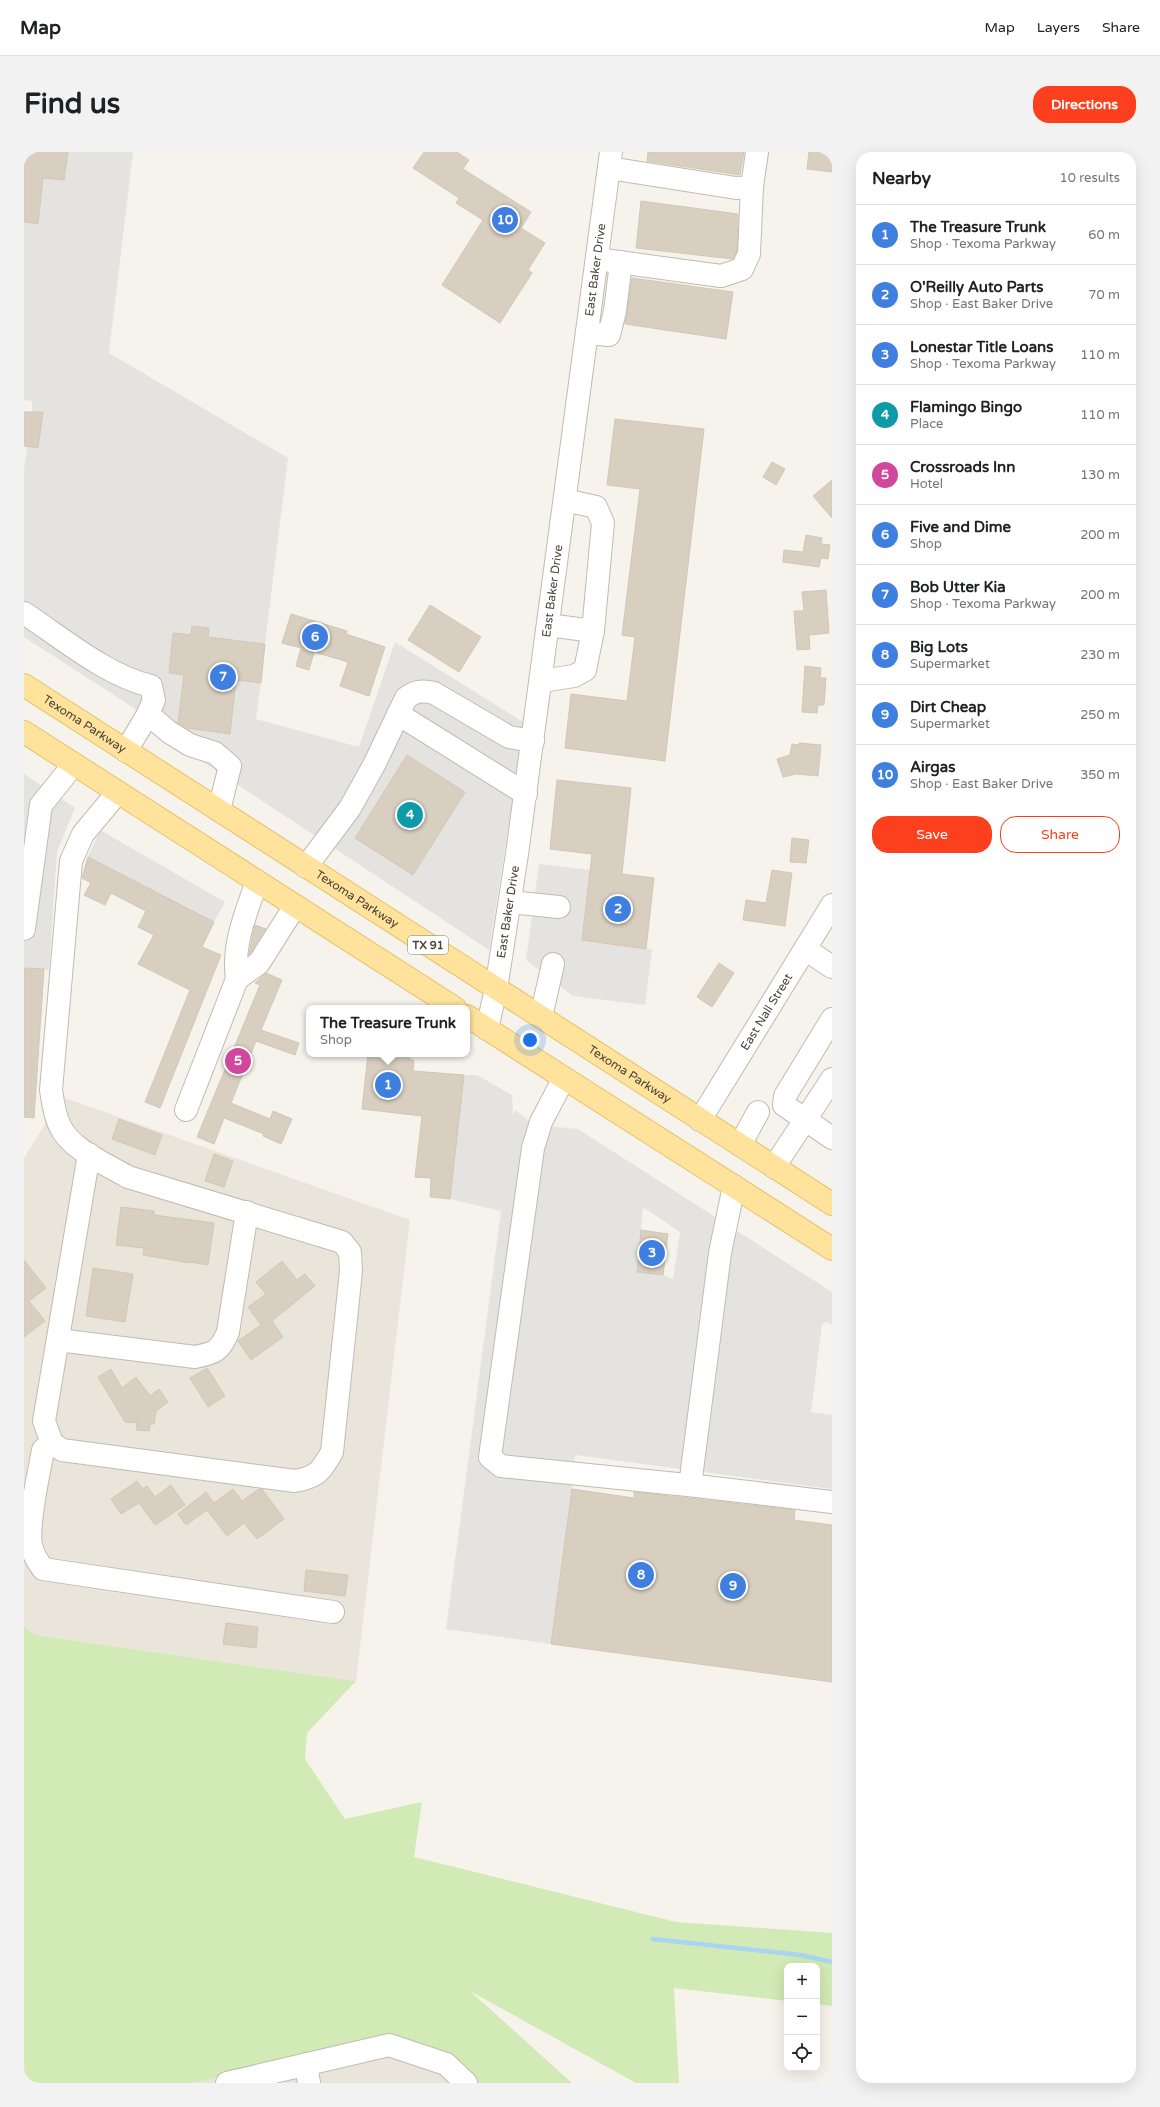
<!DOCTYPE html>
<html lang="en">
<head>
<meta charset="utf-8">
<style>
	body { margin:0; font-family:"Varela Round",sans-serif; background:#f2f2f2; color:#202124 }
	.controls { position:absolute; right:12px; bottom:12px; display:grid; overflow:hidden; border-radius:8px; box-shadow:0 4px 16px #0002 }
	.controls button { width:36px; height:36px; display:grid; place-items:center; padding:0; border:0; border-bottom:1px solid #e0e0e0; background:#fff; color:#202124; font:20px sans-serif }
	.you { position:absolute; left:506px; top:888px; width:14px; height:14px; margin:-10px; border:3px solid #fff; border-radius:50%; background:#1a73e8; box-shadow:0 0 0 6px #1a73e833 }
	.badge { display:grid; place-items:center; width:26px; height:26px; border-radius:50%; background:#fc3f1d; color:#fff; font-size:13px; font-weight:700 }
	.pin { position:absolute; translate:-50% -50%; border:2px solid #fff; box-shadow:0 1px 4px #0006 }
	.popup { position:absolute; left:282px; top:853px; width:164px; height:52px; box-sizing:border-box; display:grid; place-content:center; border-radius:8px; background:#fff; filter:drop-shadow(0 1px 3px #0005); font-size:13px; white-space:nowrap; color:#757577 }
	.popup b { font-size:15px; color:#202124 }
	.popup::after { content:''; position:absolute; left:50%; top:100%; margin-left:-8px; border:8px solid transparent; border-top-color:#fff }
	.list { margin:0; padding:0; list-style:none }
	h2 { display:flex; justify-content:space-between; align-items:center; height:52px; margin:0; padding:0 16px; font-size:17px }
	h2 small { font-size:13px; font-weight:400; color:#757577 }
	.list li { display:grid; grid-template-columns:26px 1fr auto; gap:12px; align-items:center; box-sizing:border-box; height:60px; padding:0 16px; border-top:1px solid #e0e0e0 }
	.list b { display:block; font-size:15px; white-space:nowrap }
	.list p { margin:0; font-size:13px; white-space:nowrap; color:#757577 }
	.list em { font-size:13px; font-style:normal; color:#757577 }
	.actions { display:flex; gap:8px; padding:12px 16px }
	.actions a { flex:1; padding:9px 0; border:1px solid #fc3f1d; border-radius:16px; text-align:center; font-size:14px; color:#fc3f1d }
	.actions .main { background:#fc3f1d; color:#fff }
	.icon { flex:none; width:22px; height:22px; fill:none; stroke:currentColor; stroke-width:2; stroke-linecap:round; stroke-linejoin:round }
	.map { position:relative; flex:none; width:808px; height:1931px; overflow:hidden; border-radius:16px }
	header { display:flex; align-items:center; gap:24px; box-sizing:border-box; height:56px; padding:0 20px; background:#fff; border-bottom:1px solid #e0e0e0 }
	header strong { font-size:19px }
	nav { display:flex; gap:22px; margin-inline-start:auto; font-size:14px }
	.intro { display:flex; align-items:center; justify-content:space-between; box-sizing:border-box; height:96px; padding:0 24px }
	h1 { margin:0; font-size:28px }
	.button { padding:10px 18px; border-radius:16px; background:#fc3f1d; color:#fff; font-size:14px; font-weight:700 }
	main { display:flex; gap:24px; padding:0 24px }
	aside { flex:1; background:#fff; border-radius:16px; box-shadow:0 4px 16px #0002 }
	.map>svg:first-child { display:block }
	.residential { fill:#eae5da }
	.green { fill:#d2eab5 }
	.parking { fill:#e5e3e0; fill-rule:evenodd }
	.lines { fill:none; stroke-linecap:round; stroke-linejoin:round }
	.stream { stroke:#a9d4f2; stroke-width:4.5 }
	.building { fill:#d8cfc1; stroke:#d3c7b4 }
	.minor-casing { stroke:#c2bbae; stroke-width:24 }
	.major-casing { stroke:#e6c16a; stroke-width:24 }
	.minor { stroke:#fff; stroke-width:22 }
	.major { stroke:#ffe39c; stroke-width:22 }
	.labels { text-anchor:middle; stroke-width:4; stroke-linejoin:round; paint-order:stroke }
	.shield { fill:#fff; stroke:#817c74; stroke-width:1 }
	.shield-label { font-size:11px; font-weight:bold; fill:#4b4439 }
	.street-label { font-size:12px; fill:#4b4439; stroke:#fff }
</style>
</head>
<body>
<header>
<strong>Map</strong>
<nav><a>Map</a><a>Layers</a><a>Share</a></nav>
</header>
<div class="intro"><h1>Find us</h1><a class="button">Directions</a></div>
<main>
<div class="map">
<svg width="808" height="1931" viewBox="0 0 808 1931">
	<rect width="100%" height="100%" fill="#f6f3ec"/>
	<g class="residential">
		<polygon points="38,945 386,1068 332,1529 11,1483 0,1474 0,1006"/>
		<polygon points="365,1888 451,1931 170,1931"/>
	</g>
	<polygon class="green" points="0,1474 11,1483 332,1529 283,1581 281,1607 321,1667 398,1650 390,1705 652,1770 808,1781 808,1854 793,1852 793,1814 763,1814 763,1849 650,1836 655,1931 612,1931 446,1839 548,1931 451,1931 365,1888 170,1931 0,1931"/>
	<g class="parking">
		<path d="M 44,0 L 109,0 L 85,201 L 264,306 L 241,492 L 184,485 L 185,476 L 168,474 L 167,483 L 149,481 L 145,521 L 160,523 L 154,575 L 206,581 L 212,528 L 237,531 L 232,567 L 335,595 L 371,490 L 501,571 L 465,798 L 132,579 L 110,556 L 0,485 L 0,317 L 3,295 L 14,296 L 19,261 L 8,260 L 8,249 L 0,248 L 0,70 L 14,72 L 19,26 L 40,28 ZM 383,603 L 441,640 L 389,723 L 331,685 Z"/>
		<polygon points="0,622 51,656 33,700 25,818 0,816"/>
		<polygon points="76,678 201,750 190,770 64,705"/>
		<polygon points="515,712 566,718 558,788 628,797 621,853 549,844 502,808"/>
		<path d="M 440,923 L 453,923 L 488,943 L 489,963 L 491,958 L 511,973 L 554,977 L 808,1140 L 808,1173 L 802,1170 L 798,1172 L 787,1260 L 808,1263 L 808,1337 L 551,1303 L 548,1337 L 527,1492 L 422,1477 L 477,1059 L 426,1047 ZM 619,1055 L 656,1080 L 649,1127 L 639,1123 L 613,1120 Z"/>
	</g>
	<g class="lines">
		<polyline class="stream" points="629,1787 777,1803 808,1810"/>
	</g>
	<g class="building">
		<polygon points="0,0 44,0 40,28 19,26 14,72 0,70"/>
		<polygon points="400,0 433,0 445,8 439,17 507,60 497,76 521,91 504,118 508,121 476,171 418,133 459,68 432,51 435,46 389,16"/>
		<polygon points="624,0 720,0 716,23 623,9"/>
		<polygon points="785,0 808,0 808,20 783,17"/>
		<polygon points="617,49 714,62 713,99 709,107 612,96"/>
		<polygon points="608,126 709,140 702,187 601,172"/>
		<polygon points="0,260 19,260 14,296 0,294"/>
		<polygon points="591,267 680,277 641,609 541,596 547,542 603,549 611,485 598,483 616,337 583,333"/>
		<polygon points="748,310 761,317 752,333 739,325"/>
		<polygon points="808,328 808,366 789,344"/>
		<polygon points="782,383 798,386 797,392 806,393 804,407 797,406 795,415 759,410 760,398 779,400"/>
		<polygon points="802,438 805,481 785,483 786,497 773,498 770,459 780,459 778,440"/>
		<polygon points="406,453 457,485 435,520 384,488"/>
		<polygon points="267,462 323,479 322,482 361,495 345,544 316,534 324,510 290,500 285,518 272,514 277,496 258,491"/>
		<polygon points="168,474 185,476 184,485 241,492 237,531 212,528 206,582 163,576 154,571 160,523 145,521 149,481 167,483"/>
		<polygon points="781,514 797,516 796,526 802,526 800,553 794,553 793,561 778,560"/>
		<polygon points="775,591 797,593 794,624 772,622 759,625 753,607 766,603 768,592 775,593"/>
		<polygon points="383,603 441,640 389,723 331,686"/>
		<polygon points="533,628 607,636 598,722 630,726 622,797 558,788 568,702 526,697"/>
		<polygon points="768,686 785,688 782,711 766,710"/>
		<polygon points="64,705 190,770 178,795 197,803 136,956 121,950 166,838 114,812 130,783 114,775 122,759 87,741 81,753 60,743 67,731 58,726"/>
		<polygon points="748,718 768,721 761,774 719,768 722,748 742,751"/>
		<polygon points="231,773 242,777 225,803 227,792"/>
		<polygon points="695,811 710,821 688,855 673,845"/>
		<polygon points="0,816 20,817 10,966 0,965"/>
		<polygon points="242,821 258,828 237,878 275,891 271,903 232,889 207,951 246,967 249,959 268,967 257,992 239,984 240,982 200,966 190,992 173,985 236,833 231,831"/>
		<polygon points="344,902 379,902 390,909 389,919 440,923 426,1047 406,1045 407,1026 391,1025 398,964 338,957"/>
		<polygon points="95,967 138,983 131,1003 88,987"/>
		<polygon points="190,1002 209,1009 200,1035 181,1029"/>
		<polygon points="97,1055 130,1059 130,1063 190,1071 184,1113 166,1110 166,1111 119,1103 120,1096 92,1093"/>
		<polygon points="617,1078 644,1082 639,1123 613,1120"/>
		<polygon points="0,1108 22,1136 5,1149 21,1169 0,1185"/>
		<polygon points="258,1109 273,1128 281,1122 291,1134 248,1169 259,1185 227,1208 214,1189 237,1173 224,1155 242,1142 232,1130"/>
		<polygon points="69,1116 109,1122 101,1170 62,1164"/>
		<polygon points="183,1216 201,1244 184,1255 166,1226"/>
		<polygon points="87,1217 98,1236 112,1225 126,1244 135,1237 144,1250 132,1259 130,1272 126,1272 125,1279 112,1278 113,1271 101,1270 74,1225"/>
		<polygon points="113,1329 119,1337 123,1334 131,1345 147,1333 161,1353 131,1373 115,1351 97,1362 87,1347"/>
		<polygon points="209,1337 218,1349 235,1337 238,1337 260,1367 233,1387 220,1371 203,1384 183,1358 162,1373 154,1362 182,1340 190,1351"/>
		<polygon points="548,1337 610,1346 610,1340 771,1358 770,1368 808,1373 808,1530 527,1492"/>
		<polygon points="282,1418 324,1423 321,1444 280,1439"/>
		<polygon points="202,1471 234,1475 232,1496 199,1492"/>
	</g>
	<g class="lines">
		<defs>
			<g id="minor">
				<polyline points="585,16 712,36 728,35 733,0"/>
				<polyline points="573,107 697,124 718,117 725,102 728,35"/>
				<polyline points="563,181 585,183 591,159 597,110"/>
				<path d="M 0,461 C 38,486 83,524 127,534 L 130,548 L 124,562"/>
				<polyline points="524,473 569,479"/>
				<polyline points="517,529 550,524 561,518 569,479 579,371 572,355 541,348"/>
				<polyline points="374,562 502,642"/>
				<polyline points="102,599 124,562 145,580 166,593 191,601 206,614 195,658"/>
				<path d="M 282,715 L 326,656 L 350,613 L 382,546 C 391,539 398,538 410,541 L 485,585 L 509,589"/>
				<path d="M 233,729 C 222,761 208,793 213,827 L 235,811 L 271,754"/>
				<polyline points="486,750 535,755"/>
				<polyline points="0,777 17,653 50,612"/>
				<polyline points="781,797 808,815"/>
				<polyline points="517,865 529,812"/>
				<polyline points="808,867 761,944 760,953 808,986"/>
				<path id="s1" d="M 463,877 L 472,837 L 493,702 L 587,0"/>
				<polyline points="540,926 517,970 509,996 466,1305 477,1314 673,1334"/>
				<polyline points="162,958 213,827"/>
				<path id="s2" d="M 676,968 L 808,753"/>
				<polyline points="716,993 734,960"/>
				<path d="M 65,1002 L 20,1269 L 28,1291 L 38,1298 L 271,1329 C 294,1325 297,1319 308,1300 L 327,1119 L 326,1100 L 318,1090 L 104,1025 C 82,1012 46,997 36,974 C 30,963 29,950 27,938 L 47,709 L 59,682 L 94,640"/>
				<polyline points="750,1015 808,927"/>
				<polyline points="710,1034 696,1101 667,1326 673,1334 808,1350"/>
				<path d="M 34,1188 L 171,1205 C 191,1201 196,1199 204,1180 L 223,1060"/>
				<path d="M 28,1291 L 19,1298 C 15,1321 3,1372 7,1393 C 9,1402 13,1409 19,1417 L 309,1460"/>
				<polyline points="282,1912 285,1931"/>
				<polyline points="203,1931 365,1893 422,1912 442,1931"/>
			</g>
			<g id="major">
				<path id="s3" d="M 0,533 L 808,1052"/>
				<polyline points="0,580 431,856"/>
				<polyline points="443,864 808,1097"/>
			</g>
		</defs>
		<use href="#minor" class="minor-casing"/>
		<use href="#major" class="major-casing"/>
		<use href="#minor" class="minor"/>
		<use href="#major" class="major"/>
	</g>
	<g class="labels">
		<rect class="shield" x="384" y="784" width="40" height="18" rx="3"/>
		<g class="shield-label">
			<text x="404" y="797">TX 91</text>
		</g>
		<g class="street-label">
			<text dy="4" stroke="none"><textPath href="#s1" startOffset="767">East Baker Drive</textPath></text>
			<text dy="4" stroke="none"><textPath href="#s1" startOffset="443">East Baker Drive</textPath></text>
			<text dy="4" stroke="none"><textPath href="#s3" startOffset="72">Texoma Parkway</textPath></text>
			<text dy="4" stroke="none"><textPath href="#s3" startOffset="396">Texoma Parkway</textPath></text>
			<text dy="4" stroke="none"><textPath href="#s1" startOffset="119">East Baker Drive</textPath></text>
			<text dy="4" stroke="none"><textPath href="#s2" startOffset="127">East Nall Street</textPath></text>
			<text dy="4" stroke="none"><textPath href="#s3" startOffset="720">Texoma Parkway</textPath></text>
		</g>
	</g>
</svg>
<div class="controls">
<button>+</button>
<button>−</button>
<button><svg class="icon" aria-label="locate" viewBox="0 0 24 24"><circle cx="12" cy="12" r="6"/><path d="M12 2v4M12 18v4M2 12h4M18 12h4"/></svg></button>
</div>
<div class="you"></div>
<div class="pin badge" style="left:364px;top:933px;background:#3f7fe0">1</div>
<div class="popup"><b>The Treasure Trunk</b>Shop</div>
<div class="pin badge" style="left:594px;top:757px;background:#3f7fe0">2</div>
<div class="pin badge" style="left:628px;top:1101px;background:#3f7fe0">3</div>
<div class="pin badge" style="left:386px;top:663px;background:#0f9aa8">4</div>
<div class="pin badge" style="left:214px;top:909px;background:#d1479c">5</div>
<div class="pin badge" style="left:291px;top:485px;background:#3f7fe0">6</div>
<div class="pin badge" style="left:199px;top:525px;background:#3f7fe0">7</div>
<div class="pin badge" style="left:617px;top:1423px;background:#3f7fe0">8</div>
<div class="pin badge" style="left:709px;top:1434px;background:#3f7fe0">9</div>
<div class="pin badge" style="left:481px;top:68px;background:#3f7fe0">10</div>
</div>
<aside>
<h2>Nearby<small>10 results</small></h2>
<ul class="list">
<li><span class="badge" style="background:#3f7fe0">1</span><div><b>The Treasure Trunk</b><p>Shop · Texoma Parkway</p></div><em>60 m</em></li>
<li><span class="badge" style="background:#3f7fe0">2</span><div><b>O'Reilly Auto Parts</b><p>Shop · East Baker Drive</p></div><em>70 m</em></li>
<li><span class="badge" style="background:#3f7fe0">3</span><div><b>Lonestar Title Loans</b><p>Shop · Texoma Parkway</p></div><em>110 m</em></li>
<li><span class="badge" style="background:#0f9aa8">4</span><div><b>Flamingo Bingo</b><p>Place</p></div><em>110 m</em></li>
<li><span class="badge" style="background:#d1479c">5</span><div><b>Crossroads Inn</b><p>Hotel</p></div><em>130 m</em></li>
<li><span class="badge" style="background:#3f7fe0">6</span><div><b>Five and Dime</b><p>Shop</p></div><em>200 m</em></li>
<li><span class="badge" style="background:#3f7fe0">7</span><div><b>Bob Utter Kia</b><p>Shop · Texoma Parkway</p></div><em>200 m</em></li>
<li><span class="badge" style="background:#3f7fe0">8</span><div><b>Big Lots</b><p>Supermarket</p></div><em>230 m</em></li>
<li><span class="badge" style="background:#3f7fe0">9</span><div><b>Dirt Cheap</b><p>Supermarket</p></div><em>250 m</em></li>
<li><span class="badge" style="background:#3f7fe0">10</span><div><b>Airgas</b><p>Shop · East Baker Drive</p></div><em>350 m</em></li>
</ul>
<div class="actions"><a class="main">Save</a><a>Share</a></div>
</aside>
</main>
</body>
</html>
